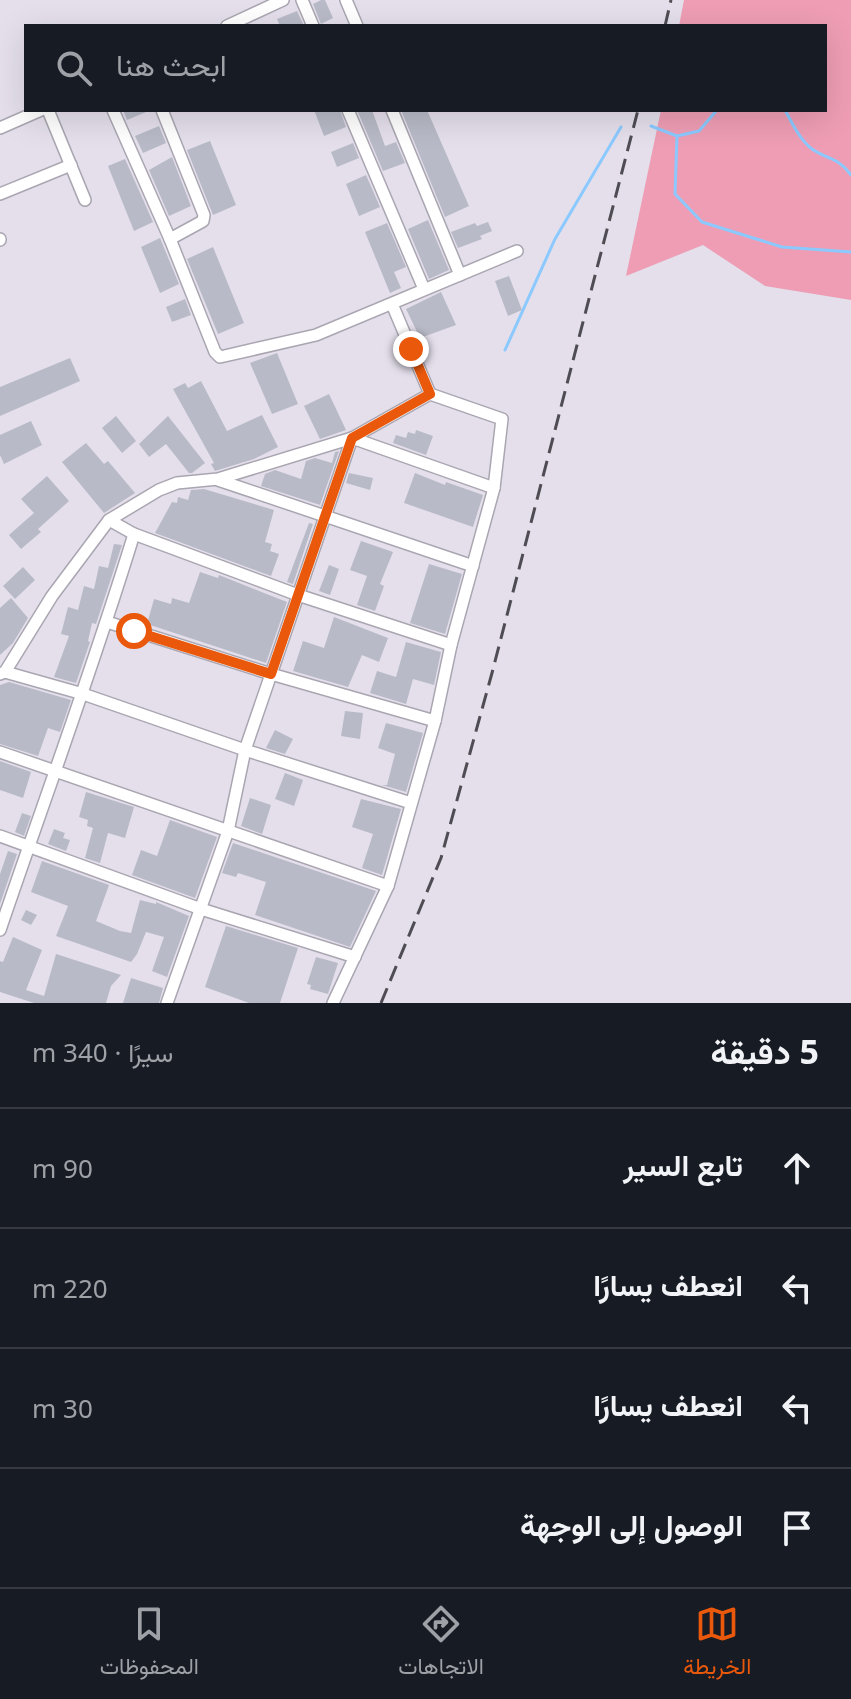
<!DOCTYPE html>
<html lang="ar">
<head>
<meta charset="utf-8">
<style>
	body { margin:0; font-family:"Noto Sans",Vazirmatn,sans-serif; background:#242831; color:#f1f3f6; direction:rtl }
	.stop { position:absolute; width:24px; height:24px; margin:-18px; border:6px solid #ea580c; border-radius:50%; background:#fff }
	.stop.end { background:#ea580c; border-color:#fff; box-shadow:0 2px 8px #0008 }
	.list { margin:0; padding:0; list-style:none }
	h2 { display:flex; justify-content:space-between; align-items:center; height:104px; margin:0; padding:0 32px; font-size:34px }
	h2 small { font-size:26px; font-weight:400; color:#9ea1a6 }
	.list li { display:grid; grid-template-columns:52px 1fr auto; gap:24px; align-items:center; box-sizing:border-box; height:120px; padding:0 32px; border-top:2px solid #363941 }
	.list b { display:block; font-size:30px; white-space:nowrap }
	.list em { font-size:26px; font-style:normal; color:#9ea1a6 }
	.icon { flex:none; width:44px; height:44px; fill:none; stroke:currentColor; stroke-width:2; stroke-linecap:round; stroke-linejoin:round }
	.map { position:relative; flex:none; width:851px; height:1003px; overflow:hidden; direction:ltr }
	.search { position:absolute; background:#171b24; box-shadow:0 8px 32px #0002; left:24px; right:24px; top:24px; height:88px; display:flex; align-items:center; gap:20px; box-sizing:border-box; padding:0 28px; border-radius:0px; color:#9ea1a6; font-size:30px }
	.sheet { height:584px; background:#171b24 }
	nav { display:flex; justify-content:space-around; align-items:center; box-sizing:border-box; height:112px; border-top:2px solid #363941; background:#171b24; font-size:22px; color:#9ea1a6 }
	nav a { display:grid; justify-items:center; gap:4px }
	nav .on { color:#ea580c }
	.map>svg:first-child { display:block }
	.green { fill:#ee9db4 }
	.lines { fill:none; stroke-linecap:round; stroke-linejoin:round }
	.stream { stroke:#8bc9ff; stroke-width:3 }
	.building { fill:#b8bbc7 }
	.minor-casing { stroke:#aaa6b1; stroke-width:14 }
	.minor { stroke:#fff; stroke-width:11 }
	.rail { stroke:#4f4d53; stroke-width:3; stroke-dasharray:16 8; stroke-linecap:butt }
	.route { stroke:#ea580c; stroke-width:10 }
</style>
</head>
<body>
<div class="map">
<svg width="851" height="1003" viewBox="0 0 851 1003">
	<rect width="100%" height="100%" fill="#e4dfeb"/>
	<polygon class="green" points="684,0 851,0 851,300 765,286 703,245 626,276 661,110 825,110 825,26 679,26"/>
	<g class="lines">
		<g class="stream">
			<path d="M 785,110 C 792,123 800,140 812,149 C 828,160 838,157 851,175"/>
			<polyline points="651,126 677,136 675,194 702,222 782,247 851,252"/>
			<polyline points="677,136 699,131 717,110"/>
			<polyline points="505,350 555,239 621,127"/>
		</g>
	</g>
	<g class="building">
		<polygon points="321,0 325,0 333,18 321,24 313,4"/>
		<polygon points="297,11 304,26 280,26 277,19"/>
		<polygon points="123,110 151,110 127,120"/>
		<polygon points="314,110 340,110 346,127 324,136"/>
		<polygon points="357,110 372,110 385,146 396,142 405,163 383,171"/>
		<polygon points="401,110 427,110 469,206 445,217"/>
		<polygon points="159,126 166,143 143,153 135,136"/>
		<polygon points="210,141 236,205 213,215 187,150"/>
		<polygon points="353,143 359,158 337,167 331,152"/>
		<polygon points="172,157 191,206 169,216 149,170"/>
		<polygon points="125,159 153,222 134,231 108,166"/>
		<polygon points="366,175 380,207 359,216 346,184"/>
		<polygon points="428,220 449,270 429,279 408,229"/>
		<polygon points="488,222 492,231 480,236 482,239 458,248 451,232 475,223 477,226"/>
		<polygon points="387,223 406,267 394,272 401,288 390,293 365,232"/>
		<polygon points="160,238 179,284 160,293 141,247"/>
		<polygon points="213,247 244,323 218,334 187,259"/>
		<polygon points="509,276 522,310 508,316 495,281"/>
		<polygon points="441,292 456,325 420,338 406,309"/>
		<polygon points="185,299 191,315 172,322 166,307"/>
		<polygon points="277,353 298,404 272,414 250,363"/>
		<polygon points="70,358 80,381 0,416 0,387"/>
		<polygon points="201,381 227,431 262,415 278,447 254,459 215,471 211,464 214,463 173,389 185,383 188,388"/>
		<polygon points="329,394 346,430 320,439 304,406"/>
		<polygon points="116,416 136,441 122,453 102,428"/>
		<polygon points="168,416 205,463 192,473 189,473 166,444 149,457 139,444"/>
		<polygon points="31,421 42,445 4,464 0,455 0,435"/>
		<polygon points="416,430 433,436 426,455 393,443 396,435 406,438 408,432 415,434"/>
		<polygon points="86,443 104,464 108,461 135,493 104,513 62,462"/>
		<polygon points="339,451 320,505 261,486 265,474 275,470 301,479 306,461 315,458 332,463 335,452"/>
		<polygon points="349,473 373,478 370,490 346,483"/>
		<polygon points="415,473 445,485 446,482 483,495 473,527 404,503"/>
		<polygon points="47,476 69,501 38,529 41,532 21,549 9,535 34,513 21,499"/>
		<polygon points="204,489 274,510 265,542 272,544 270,551 279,554 271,576 155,533 172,502 177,503 178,497 188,500 191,490"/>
		<polygon points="309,523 313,524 293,584 287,582"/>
		<polygon points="361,541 393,552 380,584 384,586 375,611 357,605 367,576 350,570"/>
		<polygon points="114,544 122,545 96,624 92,623 88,641 90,642 76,683 54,677 69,636 61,634 68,607 78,610 84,586 94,589 99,566 108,568"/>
		<polygon points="429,564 462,574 445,634 410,623"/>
		<polygon points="329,565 339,569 330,595 319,591"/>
		<polygon points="23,567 35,580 15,599 3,586"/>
		<polygon points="200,572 218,578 219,575 287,602 266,663 147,624 154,599 171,604 172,598 189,603"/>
		<polygon points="11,598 28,618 13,643 0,655 0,608"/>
		<polygon points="334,617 388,638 379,662 362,655 348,687 293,671 303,641 324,648"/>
		<polygon points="406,642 441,652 434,685 413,679 406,704 370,693 377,671 396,677"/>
		<polygon points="9,682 71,700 60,732 48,728 38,756 0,744 0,685"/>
		<polygon points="345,711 363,713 360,739 341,736"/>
		<polygon points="386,723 423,733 406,792 382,785 387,785 395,754 378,748"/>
		<polygon points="275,730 293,739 285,754 266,748"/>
		<polygon points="0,761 31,772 23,798 0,790"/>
		<polygon points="285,773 303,780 294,806 275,799"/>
		<polygon points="86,792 134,807 125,838 108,833 100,863 85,858 93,828 87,826 88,820 79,817"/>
		<polygon points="250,798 271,805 262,834 241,826"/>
		<polygon points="361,799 401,809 382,875 362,868 373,834 352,827"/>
		<polygon points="22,813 31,816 24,836 15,832"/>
		<polygon points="170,820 217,837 195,898 132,875 141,850 157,856"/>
		<polygon points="54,829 65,833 63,838 70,840 66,851 48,844"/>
		<polygon points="233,843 376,891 350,947 255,915 266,882 238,873 236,877 222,873"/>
		<polygon points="8,851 17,854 0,904 0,874"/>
		<polygon points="42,861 109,885 96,921 120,931 131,933 140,900 156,904 156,902 189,916 167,977 152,971 164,937 146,932 137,954 131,962 56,936 68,906 31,892"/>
		<polygon points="26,910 37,915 31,925 21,920"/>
		<polygon points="226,926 298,948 280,1003 249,1003 205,987"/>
		<polygon points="13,937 42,950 26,990 44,996 56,954 121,975 111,986 106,1003 34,1003 0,992 0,961 3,962"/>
		<polygon points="316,957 338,963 328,994 310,989 311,985 307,984"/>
		<polygon points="131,978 163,988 159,1003 123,1003"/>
	</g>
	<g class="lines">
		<defs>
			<g id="minor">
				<polyline points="302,0 313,26"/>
				<polyline points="346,0 357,26"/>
				<polyline points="227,26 283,0"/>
				<polyline points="48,110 85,200"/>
				<polyline points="113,110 170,239 215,352 220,357 316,335 517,251"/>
				<polyline points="162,110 204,215 203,221 170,239"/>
				<polyline points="348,110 424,289"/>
				<polyline points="392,110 460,275"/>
				<polyline points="0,128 41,110"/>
				<polyline points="0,194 71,165"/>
				<polyline points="0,239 0,240"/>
				<polyline points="392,304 430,394"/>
				<polyline points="218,480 473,566"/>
				<polyline points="109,520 134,534 298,595 451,645"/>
				<polyline points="107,622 271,674 435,721"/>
				<polyline points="5,672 83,694 245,750 411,803"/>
				<polyline points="0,674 5,672 52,596 109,520 159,490 177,483 218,479 352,438 430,394 502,419 494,488 451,645 435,721 388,886 333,1003"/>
				<polyline points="0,752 388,886"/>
				<polyline points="0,836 201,909 355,957"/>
				<path d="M 0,930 C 45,798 93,668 134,534"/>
				<polyline points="167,1003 228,831 245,750 352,438 494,488"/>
			</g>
		</defs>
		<use href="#minor" class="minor-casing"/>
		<use href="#minor" class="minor"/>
		<g class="rail">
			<polyline points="665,26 671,0"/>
			<polyline points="381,1003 441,858 492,673 638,110"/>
		</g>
	</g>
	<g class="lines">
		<polyline class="route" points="134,631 271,674 352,438 430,394 411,349"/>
	</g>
</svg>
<div class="stop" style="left:134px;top:631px"></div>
<div class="stop end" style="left:411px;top:349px"></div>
<div class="search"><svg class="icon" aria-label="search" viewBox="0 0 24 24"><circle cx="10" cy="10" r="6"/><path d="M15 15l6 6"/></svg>ابحث هنا</div>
</div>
<section class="sheet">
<h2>5 دقيقة<small>سيرًا · 340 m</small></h2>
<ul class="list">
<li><svg class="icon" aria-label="ahead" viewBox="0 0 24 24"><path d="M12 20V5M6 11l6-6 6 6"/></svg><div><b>تابع السير</b></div><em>90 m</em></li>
<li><svg class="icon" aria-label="left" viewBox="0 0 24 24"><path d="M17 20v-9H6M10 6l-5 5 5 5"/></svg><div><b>انعطف يسارًا</b></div><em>220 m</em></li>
<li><svg class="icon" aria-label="left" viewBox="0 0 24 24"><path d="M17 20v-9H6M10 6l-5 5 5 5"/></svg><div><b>انعطف يسارًا</b></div><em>30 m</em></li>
<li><svg class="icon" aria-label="arrive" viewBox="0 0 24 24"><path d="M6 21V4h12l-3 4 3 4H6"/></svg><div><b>الوصول إلى الوجهة</b></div></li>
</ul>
</section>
<nav>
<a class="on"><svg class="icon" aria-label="map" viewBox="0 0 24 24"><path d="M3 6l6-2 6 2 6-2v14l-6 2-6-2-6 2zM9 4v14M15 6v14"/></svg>الخريطة</a>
<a><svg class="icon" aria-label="directions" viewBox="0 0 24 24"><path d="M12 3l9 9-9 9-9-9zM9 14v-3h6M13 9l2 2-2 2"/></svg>الاتجاهات</a>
<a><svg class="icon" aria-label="saved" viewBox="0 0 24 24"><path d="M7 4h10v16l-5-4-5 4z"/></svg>المحفوظات</a>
</nav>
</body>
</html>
